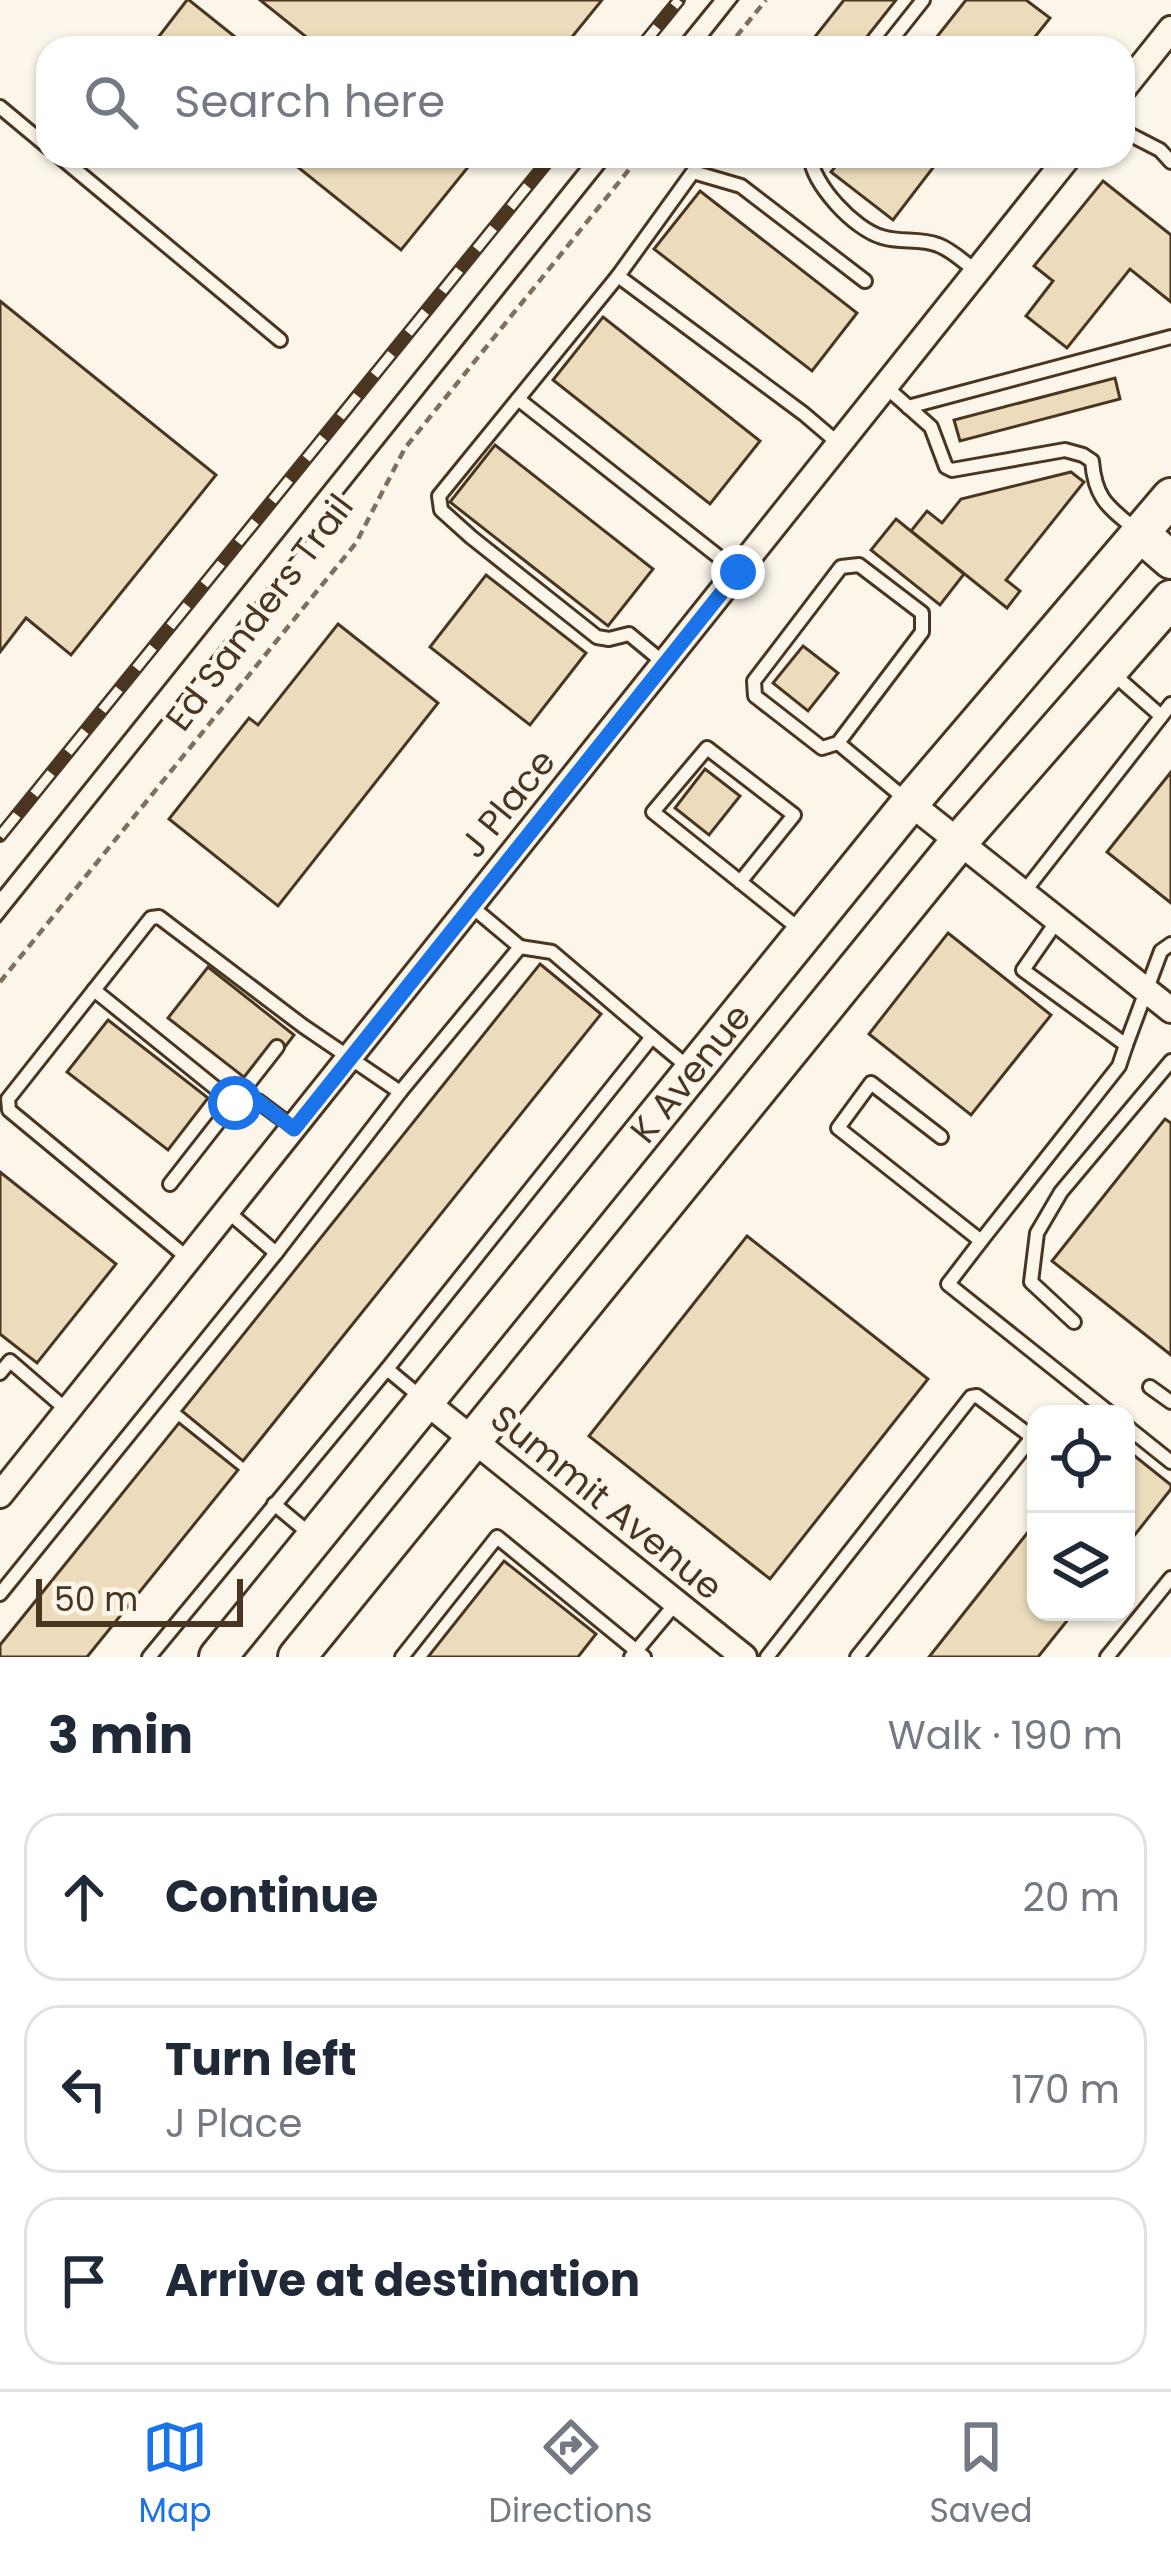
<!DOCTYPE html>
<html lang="en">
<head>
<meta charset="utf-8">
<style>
	body { margin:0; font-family:Poppins,sans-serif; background:#f2f2f3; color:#1f2937 }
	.controls { position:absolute; right:36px; bottom:36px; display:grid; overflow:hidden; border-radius:24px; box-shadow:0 3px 9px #0004 }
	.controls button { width:108px; height:108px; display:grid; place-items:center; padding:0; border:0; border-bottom:3px solid #e0e1e3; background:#fff; color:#1f2937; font:60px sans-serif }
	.scale { position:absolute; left:36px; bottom:30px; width:207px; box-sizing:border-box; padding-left:12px; border:6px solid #4a3520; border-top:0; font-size:33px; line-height:42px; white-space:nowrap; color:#4a3520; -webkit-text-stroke:9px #fbf6e9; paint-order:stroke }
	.stop { position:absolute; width:36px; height:36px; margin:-27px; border:9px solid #1a73e8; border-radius:50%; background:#fff }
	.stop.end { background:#1a73e8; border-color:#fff; box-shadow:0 3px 12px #0008 }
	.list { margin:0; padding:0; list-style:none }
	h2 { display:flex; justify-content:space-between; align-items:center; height:156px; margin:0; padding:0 48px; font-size:51px }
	h2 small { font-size:39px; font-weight:400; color:#747a83 }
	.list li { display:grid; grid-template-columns:78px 1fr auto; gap:36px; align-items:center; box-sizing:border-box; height:168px; margin:0 24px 24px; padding:0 24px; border:3px solid #e0e1e3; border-radius:36px }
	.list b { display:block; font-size:45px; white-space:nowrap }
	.list p { margin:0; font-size:39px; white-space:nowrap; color:#747a83 }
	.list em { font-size:39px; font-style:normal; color:#747a83 }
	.icon { flex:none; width:66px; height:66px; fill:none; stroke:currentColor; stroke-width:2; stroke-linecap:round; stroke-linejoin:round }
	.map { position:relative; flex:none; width:1171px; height:1657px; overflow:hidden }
	.search { position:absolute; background:#fff; box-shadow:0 3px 9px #0004; left:36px; right:36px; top:36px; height:132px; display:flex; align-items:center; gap:30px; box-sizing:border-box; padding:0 42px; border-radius:36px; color:#747a83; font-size:45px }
	.sheet { height:732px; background:#fff }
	nav { display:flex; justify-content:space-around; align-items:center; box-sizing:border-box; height:168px; border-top:3px solid #e0e1e3; background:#fff; font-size:33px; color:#747a83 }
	nav a { display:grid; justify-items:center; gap:6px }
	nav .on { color:#1a73e8 }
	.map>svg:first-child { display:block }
	.building { fill:#ecdcbc; stroke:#4a3520; stroke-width:3 }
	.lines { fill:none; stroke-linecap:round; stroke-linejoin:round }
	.service-casing { stroke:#4a3520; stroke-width:18 }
	.minor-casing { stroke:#4a3520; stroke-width:30 }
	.secondary-casing { stroke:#4a3520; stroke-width:42 }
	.path { stroke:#7f6f5c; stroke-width:4.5; stroke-dasharray:9 6; stroke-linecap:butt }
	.service { stroke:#fbf6e9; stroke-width:12 }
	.minor { stroke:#fbf6e9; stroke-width:24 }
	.secondary { stroke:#fbf6e9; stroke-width:36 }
	.tram { stroke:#4a3520; stroke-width:3 }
	.rail-casing { stroke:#4a3520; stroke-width:14 }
	.rail { stroke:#fbf6e9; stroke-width:9; stroke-dasharray:27; stroke-linecap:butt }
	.route { stroke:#1a73e8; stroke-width:15 }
	.labels { text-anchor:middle; stroke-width:9; stroke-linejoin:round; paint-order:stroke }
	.street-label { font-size:36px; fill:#4a3520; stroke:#fbf6e9 }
</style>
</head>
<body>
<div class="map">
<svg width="1171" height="1657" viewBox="0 0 1171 1657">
	<rect width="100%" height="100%" fill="#fbf6e9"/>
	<g class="building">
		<polygon points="187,0 189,0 249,48 150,48"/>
		<polygon points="260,0 602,0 563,48 320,48"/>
		<polygon points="844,0 896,0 858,48 806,48"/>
		<polygon points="966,0 1026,0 1050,18 1026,48 928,48"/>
		<polygon points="284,156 477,156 401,250"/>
		<polygon points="844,156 942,156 893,220 831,172"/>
		<polygon points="1103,181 1171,235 1171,302 1130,269 1067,348 1026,316 1053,281 1034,266"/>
		<polygon points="700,191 857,313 812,371 654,249"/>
		<polygon points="0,301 216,475 71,655 26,618 0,652"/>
		<polygon points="603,317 760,441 710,504 553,380"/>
		<polygon points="1115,378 1120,399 960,441 954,420"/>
		<polygon points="495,445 653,569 608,626 450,502"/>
		<polygon points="1071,472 1084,482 1006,580 1020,591 1007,608 911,531 927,511 942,523 961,499"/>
		<polygon points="896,519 964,574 940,605 871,550"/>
		<polygon points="486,575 586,653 530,725 430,647"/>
		<polygon points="338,624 438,703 278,906 169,819 249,718 258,725"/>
		<polygon points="803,646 838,673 808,711 773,683"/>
		<polygon points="705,769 740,796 709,835 675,808"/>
		<polygon points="1171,772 1171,903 1107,852"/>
		<polygon points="948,933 1051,1015 971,1115 869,1034"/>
		<polygon points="540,964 601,1014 243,1461 182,1411"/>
		<polygon points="208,967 294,1035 282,1051 272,1044 245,1078 168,1018"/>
		<polygon points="108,1020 208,1098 168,1150 67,1072"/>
		<polygon points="1165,1119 1171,1123 1171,1355 1052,1261"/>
		<polygon points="0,1172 116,1264 37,1363 0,1334"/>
		<polygon points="747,1236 928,1379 770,1579 589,1436"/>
		<polygon points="179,1423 238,1470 87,1657 0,1657 0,1645"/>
		<polygon points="1126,1449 1171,1485 1171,1489 1126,1546"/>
		<polygon points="1036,1522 1036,1612 1074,1612 1038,1657 929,1657"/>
		<polygon points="504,1561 596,1634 578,1657 428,1657"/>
	</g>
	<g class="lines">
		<defs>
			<g id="service">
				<polyline points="885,48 923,0"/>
				<polyline points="0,107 48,147"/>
				<polyline points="1123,131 1160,150 1171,162"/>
				<polyline points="59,156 280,340"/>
				<path d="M 810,156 C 813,185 854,229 882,237 C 900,243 920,238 938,245 C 952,250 965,263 977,272"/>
				<polyline points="618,276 693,172 741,186 865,281"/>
				<path d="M 886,387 L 931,427 L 946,467 L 952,470 L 1065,450 L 1083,455 L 1092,461 C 1095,498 1107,506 1135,529"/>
				<polyline points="518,399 738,572"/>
				<polyline points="908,407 1171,337"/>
				<polyline points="664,663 629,634 609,639 597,637 471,537 441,510 439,496 618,276 804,414 838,443"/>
				<polyline points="1110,671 1161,716"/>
				<polyline points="838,743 822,748 755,696 754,681 841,567 859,565 922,613 922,632 838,743 909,802"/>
				<polyline points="740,882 794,815 707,748 653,812 803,932"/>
				<polyline points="1024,892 1171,704"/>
				<polyline points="1057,921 1023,970 1126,1045 1161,951 1171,944"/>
				<polyline points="520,947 552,952 652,1037"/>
				<polyline points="94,990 234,1103 258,1101 294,1128"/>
				<polyline points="941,1137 871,1083 838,1128 981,1241 1119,1066 1126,1045"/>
				<polyline points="170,1184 277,1047"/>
				<polyline points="227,1211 276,1253"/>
				<polyline points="981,1241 948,1284 1111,1414"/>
				<polyline points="190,1260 9,1110 8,1099 151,918 159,917 303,1026 400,1092"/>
				<polyline points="1074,1322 1031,1282 1037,1233 1061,1192 1171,1061"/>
				<polyline points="387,1369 423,1399"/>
				<polyline points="0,1373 10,1361 68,1411"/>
				<polyline points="1150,1387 1171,1402"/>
				<polyline points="1126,1426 1171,1462"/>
				<polyline points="274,1504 310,1534"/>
				<polyline points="0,1594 276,1253 400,1092 520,947 471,906"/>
				<polyline points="149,1657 387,1369 652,1037 688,1067"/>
				<polyline points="402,1657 497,1537 644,1657"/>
				<polyline points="631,1657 676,1603"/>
				<polyline points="767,1657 971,1397 977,1396 1028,1434 1030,1440 857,1657"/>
				<polyline points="1107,1657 1171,1578"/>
			</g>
			<g id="minor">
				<polyline points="1123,89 1171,29"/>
				<polyline points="910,803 1171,1010"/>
				<polyline points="426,1402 744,1657"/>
				<polyline points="0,1495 1069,156"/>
			</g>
			<g id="secondary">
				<polyline points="1140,533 1171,560"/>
				<polyline points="218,1657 910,803 1171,497"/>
				<polyline points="297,1657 958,843 1171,599"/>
			</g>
		</defs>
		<use href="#service" class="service-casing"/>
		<use href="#minor" class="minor-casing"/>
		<use href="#secondary" class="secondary-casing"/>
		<g class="path">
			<polyline points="727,48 766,0"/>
			<polyline points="0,982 356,543 405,448 640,156"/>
		</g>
		<use href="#service" class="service"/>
		<use href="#minor" class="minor"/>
		<use href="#secondary" class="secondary"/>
		<g class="tram">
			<polyline points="674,48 713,0"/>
			<polyline points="700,48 738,0"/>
			<polyline points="0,890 589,156"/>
			<polyline points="0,922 614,156"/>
		</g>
		<defs>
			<g id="rail">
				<polyline points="640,48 679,0"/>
				<polyline points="0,836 552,156"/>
			</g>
		</defs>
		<use href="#rail" class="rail-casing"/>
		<use href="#rail" class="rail"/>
	</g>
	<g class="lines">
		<polyline class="route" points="235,1103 258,1101 294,1129 738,572"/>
	</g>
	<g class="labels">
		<g class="street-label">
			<text transform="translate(259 612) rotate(-53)" y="13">Ed Sanders Trail</text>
			<text transform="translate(507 803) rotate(-51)" y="13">J Place</text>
			<text transform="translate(690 1073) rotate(-51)" y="13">K Avenue</text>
			<text transform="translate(607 1502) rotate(39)" y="13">Summit Avenue</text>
		</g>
	</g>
</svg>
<div class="controls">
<button><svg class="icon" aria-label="locate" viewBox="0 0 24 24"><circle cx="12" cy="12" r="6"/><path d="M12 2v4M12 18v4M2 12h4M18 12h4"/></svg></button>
<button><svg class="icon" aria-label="layers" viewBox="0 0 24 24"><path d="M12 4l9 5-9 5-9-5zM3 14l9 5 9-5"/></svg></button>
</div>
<div class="scale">50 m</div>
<div class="stop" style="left:235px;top:1103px"></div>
<div class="stop end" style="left:738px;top:572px"></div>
<div class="search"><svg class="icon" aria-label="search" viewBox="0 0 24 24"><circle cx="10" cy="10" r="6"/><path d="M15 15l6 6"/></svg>Search here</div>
</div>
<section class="sheet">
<h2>3 min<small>Walk · 190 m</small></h2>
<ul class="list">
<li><svg class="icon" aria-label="ahead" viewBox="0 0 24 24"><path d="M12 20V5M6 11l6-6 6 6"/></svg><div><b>Continue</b></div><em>20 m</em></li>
<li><svg class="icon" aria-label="left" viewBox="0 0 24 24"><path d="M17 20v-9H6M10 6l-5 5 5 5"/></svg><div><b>Turn left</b><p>J Place</p></div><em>170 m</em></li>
<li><svg class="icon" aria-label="arrive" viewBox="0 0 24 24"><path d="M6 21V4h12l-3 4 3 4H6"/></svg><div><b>Arrive at destination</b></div></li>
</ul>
</section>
<nav>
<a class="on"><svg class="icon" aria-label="map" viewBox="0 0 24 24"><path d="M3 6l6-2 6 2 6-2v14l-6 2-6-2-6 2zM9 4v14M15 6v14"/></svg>Map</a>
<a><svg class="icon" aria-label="directions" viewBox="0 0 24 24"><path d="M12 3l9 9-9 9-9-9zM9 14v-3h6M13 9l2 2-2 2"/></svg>Directions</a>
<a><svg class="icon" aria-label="saved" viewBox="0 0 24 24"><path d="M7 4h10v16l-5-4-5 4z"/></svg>Saved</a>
</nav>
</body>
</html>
